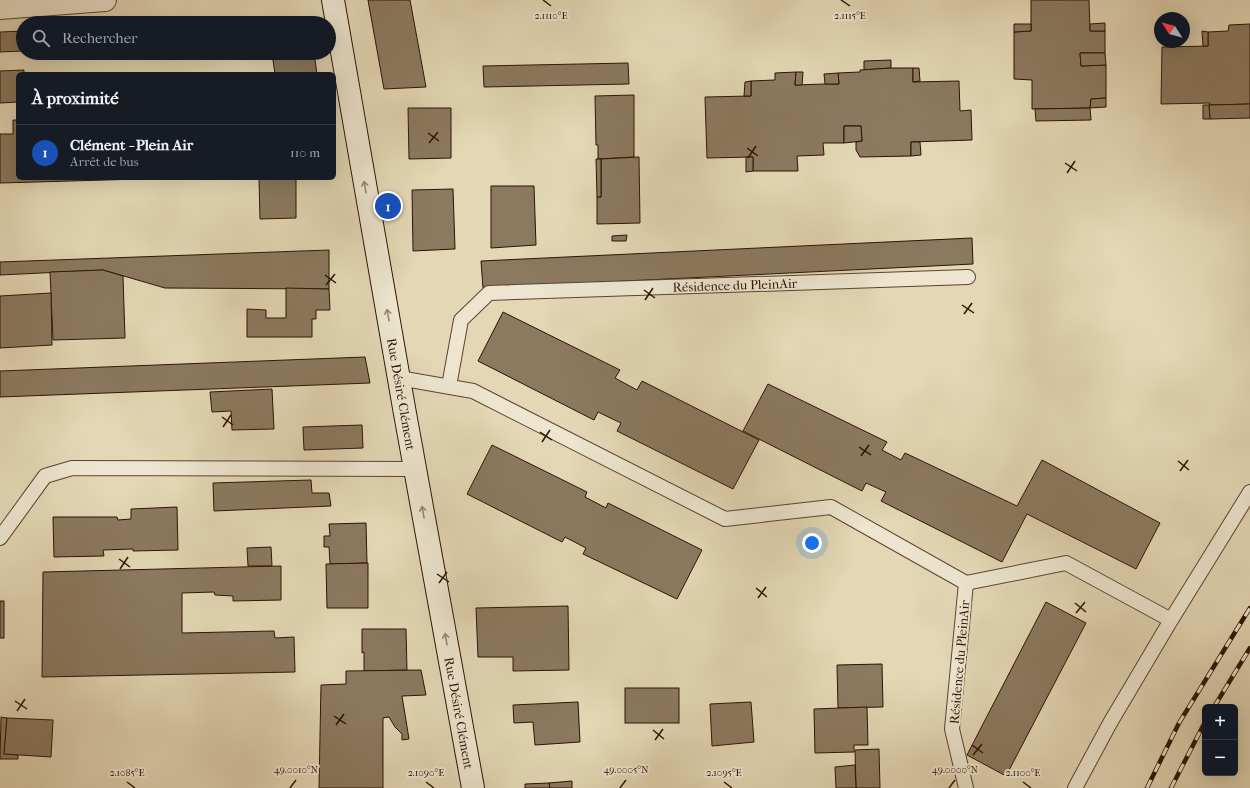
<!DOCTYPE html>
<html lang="fr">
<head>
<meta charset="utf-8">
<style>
	body { margin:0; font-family:"IM FELL French Canon",serif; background:#242831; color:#f1f3f6 }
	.controls { position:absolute; right:12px; bottom:12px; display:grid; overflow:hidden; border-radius:6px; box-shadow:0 4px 16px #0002 }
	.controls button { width:36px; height:36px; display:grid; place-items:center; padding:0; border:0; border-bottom:1px solid #363941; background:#171b24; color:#f1f3f6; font:20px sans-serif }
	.compass { position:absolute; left:1154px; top:12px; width:36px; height:36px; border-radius:50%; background:#171b24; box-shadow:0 4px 16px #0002; rotate:306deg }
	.you { position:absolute; left:812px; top:543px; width:14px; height:14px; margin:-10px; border:3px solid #fff; border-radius:50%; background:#1a73e8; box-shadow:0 0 0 6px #1a73e833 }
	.badge { display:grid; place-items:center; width:26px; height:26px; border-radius:50%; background:#0f766e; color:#fff; font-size:13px; font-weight:700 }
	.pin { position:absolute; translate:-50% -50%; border:2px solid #fff; box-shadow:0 1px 4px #0006 }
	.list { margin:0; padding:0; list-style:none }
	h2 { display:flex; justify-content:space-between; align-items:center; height:52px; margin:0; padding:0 16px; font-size:17px }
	h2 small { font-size:13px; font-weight:400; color:#9ea1a6 }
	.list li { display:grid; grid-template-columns:26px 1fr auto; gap:12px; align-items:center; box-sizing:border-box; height:56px; padding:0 16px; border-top:1px solid #363941 }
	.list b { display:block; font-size:15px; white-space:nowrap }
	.list p { margin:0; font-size:13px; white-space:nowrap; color:#9ea1a6 }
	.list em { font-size:13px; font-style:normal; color:#9ea1a6 }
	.icon { flex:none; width:22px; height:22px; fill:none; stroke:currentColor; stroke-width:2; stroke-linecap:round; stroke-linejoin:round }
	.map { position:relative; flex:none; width:1250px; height:788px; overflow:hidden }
	.search { position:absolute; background:#171b24; box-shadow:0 4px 16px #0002; left:16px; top:16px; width:320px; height:44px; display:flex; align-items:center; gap:10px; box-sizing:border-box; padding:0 14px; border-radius:22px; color:#9ea1a6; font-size:15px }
	.panel { position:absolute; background:#171b24; box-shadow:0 4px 16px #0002; left:16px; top:72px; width:320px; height:108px; border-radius:6px }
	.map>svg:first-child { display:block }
	.building { fill:#8b7960; stroke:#2c1303 }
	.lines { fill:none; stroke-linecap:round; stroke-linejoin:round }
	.service-casing { stroke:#5a4430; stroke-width:16 }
	.minor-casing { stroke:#5a4430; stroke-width:24 }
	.secondary-casing { stroke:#2c1303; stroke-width:24 }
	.service { stroke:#ede5cf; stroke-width:14 }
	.minor { stroke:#ede5cf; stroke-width:22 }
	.secondary { stroke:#ede5cf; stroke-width:22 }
	.rail-casing { stroke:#2c1303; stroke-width:4.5 }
	.rail { stroke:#ede5cf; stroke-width:3; stroke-dasharray:9; stroke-linecap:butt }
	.oneway { stroke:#968673 }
	.ticks { fill:none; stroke:#2c1303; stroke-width:1.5 }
	.labels { text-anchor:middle; stroke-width:4; stroke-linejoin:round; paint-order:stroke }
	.street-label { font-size:13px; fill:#2c1303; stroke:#ede5cf }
	.ticks-label { font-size:10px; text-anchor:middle; fill:#2c1303; stroke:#ede5cf; stroke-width:4; stroke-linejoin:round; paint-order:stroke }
</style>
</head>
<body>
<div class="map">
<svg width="1250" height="788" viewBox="0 0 1250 788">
	<rect width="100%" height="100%" fill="#e3d7b5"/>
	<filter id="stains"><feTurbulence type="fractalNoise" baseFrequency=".005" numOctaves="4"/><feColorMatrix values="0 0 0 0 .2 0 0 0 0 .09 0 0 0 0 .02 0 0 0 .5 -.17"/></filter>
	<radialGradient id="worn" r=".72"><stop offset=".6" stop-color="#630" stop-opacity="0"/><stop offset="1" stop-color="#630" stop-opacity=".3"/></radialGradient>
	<g class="building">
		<polygon points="368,0 410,0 426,87 384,89"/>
		<polygon points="1031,0 1089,0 1090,31 1105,31 1105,53 1080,53 1081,66 1106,65 1106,98 1091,99 1090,108 1032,109 1032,80 1014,79 1014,32 1031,31"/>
		<polygon points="307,17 308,23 185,23"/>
		<polygon points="1105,23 1105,31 1090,31 1090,24"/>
		<polygon points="1014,24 1031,24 1031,31 1014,32"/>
		<polygon points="1250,24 1250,104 1209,105 1210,103 1161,104 1162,47 1208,46 1208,32 1228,31 1229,25"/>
		<polygon points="23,31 23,51 0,52 0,32"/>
		<polygon points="1202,31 1208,32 1208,46 1203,46"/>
		<polygon points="89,53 123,53 89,55"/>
		<polygon points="272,53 314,53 317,74 275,74"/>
		<polygon points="1080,53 1105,53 1106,65 1081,66"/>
		<polygon points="891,60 891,68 864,70 864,61"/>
		<polygon points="628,63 629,84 484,87 483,66"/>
		<polygon points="891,68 913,68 913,82 959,81 960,111 971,110 972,140 911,142 911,156 860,157 856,150 856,142 862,141 861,126 844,126 844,143 823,143 824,155 797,156 798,171 753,171 753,157 707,158 705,97 751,96 751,81 775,80 775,73 796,72 795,85 825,84 839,84 838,73 860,72 860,70"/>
		<polygon points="913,68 919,68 920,81 913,82"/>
		<polygon points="24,70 24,74 18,74 18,102 0,103 0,71"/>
		<polygon points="796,72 803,72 802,85 795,85"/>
		<polygon points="838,73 839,84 825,84 824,74"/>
		<polygon points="751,81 751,96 744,96 745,82"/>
		<polygon points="634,95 634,157 598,159 598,145 596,145 595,96"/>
		<polygon points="1106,98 1106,107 1090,108 1091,99"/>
		<polygon points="1250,104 1250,118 1210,119 1209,105"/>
		<polygon points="1203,105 1209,105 1210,119 1203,119"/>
		<polygon points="408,108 451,108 451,158 409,159"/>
		<polygon points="1090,108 1091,120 1036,121 1035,109"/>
		<polygon points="13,120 18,120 18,178 140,178 140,179 0,183 0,134 13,134"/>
		<polygon points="844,126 861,126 862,141 844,143"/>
		<polygon points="911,142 920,142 921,155 911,156"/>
		<polygon points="639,157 640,223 597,224 597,197 601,197 601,159"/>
		<polygon points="746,157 753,157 753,171 746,172"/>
		<polygon points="596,159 601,159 601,197 597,197"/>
		<polygon points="140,178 190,178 140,179"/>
		<polygon points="259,178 296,178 296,218 260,219"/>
		<polygon points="491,186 534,186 536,245 491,248"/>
		<polygon points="453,189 455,249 413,251 412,190"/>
		<polygon points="627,235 626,241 612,241 612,236"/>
		<polygon points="972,238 973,264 483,288 481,261"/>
		<polygon points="329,250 329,289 165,288 103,270 0,275 0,262"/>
		<polygon points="103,270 123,276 125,338 53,340 50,272"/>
		<polygon points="286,288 329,289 330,310 316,310 316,319 312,319 312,337 247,337 247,309 266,310 266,318 286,318"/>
		<polygon points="51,293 52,345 0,348 0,296"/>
		<polygon points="503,312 620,370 615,378 637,390 642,381 759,440 733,489 617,431 621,423 598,412 594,420 478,361"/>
		<polygon points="365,357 370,383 0,397 0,371"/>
		<polygon points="768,384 887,442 882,450 901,460 905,453 1017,506 1042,460 1160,523 1136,569 1027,514 1002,562 881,501 886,492 866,483 862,491 743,431"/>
		<polygon points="272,389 274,429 232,430 231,411 212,412 210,392"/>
		<polygon points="362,425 363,448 304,450 303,427"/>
		<polygon points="492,445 587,492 585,497 606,508 608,503 702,550 677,599 583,554 586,548 565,537 562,542 467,494"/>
		<polygon points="311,480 312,493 329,493 331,506 214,511 213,483"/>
		<polygon points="177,507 178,550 133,551 133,549 103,550 104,556 54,557 53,517 117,517 118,520 131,519 131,509"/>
		<polygon points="366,523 367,563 330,564 329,547 324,547 324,536 330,536 329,524"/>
		<polygon points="271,547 272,566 248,566 247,548"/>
		<polygon points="368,563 368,608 327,608 326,564"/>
		<polygon points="281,566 281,600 233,601 233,596 215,595 214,592 182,593 182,633 274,631 275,638 294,637 295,672 42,677 43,572"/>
		<rect x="0" y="601" width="4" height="37"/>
		<polygon points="1046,602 1086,623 1006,776 967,755"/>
		<polygon points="568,606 569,670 513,671 513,657 478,657 476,608"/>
		<polygon points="362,629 406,629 407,670 364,671 364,652 362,653"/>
		<polygon points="882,664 883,707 838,708 837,665"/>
		<polygon points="421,670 426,695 402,696 409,739 402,740 402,734 395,727 389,717 383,718 383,788 319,788 321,685 346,684 346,671"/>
		<rect x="625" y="688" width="54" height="35"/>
		<polygon points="578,702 580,742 535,745 533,722 514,723 513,705"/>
		<polygon points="751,702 754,742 712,746 710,704"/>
		<polygon points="867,707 868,745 854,745 854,752 815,753 814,709"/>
		<polygon points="1,717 7,718 4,754 18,755 18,759 0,759"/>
		<polygon points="7,718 53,720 51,757 4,754"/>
		<polygon points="879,749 880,788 856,788 855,750"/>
		<polygon points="855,765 856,788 836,788 835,767"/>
		<polygon points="572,781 572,788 550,788 549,783"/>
		<polygon points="549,783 550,788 525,788 525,784"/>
	</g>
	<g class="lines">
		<defs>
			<g id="service">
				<polyline points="399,378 473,391 725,519 831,507 966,583 952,729 966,788"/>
				<path id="s1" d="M 449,386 L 461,320 L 489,293 L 968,277"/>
				<polyline points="0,538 45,476 72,468 415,469"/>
				<polyline points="966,583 1066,563 1171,620 1250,492"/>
				<polyline points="1075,788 1110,723 1171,620"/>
			</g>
			<polyline id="minor" points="0,8 105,0"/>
			<g id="secondary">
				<path id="s2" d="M 333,0 L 404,408 L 473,788"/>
			</g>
		</defs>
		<use href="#service" class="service-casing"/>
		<use href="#minor" class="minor-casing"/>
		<use href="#secondary" class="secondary-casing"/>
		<use href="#service" class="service"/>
		<use href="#minor" class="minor"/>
		<use href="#secondary" class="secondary"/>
		<defs>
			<g id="rail">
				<polyline points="1214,707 1250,648"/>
				<polyline points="1147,788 1179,723 1250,608"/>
				<polyline points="1171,788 1205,722"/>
			</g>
		</defs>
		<use href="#rail" class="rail-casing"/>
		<use href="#rail" class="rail"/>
	</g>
	<defs><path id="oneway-shaft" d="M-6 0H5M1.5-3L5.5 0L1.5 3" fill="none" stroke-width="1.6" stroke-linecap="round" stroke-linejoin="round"/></defs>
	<g class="oneway">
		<use href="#oneway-shaft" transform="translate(365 187) rotate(-100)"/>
		<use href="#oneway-shaft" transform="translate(388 315) rotate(-100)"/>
		<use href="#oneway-shaft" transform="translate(423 512) rotate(-100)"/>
		<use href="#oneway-shaft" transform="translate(446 639) rotate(-100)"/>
	</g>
	<path class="ticks" d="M 543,0 L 551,6M 841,0 L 850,6M 428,133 L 439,141M 429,143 L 438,132M 747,148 L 758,156M 748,158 L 756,146M 1065,163 L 1077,171M 1067,173 L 1075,161M 325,275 L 336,283M 326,285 L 335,274M 644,290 L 655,298M 645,300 L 653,288M 962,305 L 974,313M 964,314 L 972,303M 222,417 L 233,425M 223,427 L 231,415M 540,432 L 552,440M 542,442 L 550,430M 859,447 L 871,455M 861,456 L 869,445M 1178,461 L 1189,470M 1180,471 L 1188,460M 119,559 L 130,567M 120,569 L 128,557M 437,574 L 449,582M 439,583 L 447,572M 756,588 L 767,597M 758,598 L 766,587M 1075,603 L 1086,612M 1076,613 L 1085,602M 15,701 L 27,709M 17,711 L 25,699M 334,716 L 346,724M 336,725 L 344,714M 653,730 L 664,739M 655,740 L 663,729M 972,745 L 983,753M 973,755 L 982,744M 127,782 L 135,788M 426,782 L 434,788M 724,782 L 732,788M 1023,782 L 1031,788M 290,788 L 296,780M 620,788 L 626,780M 949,788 L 955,780"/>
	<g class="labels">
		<g class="street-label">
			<text dy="5" stroke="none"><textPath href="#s1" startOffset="352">Résidence du PleinAir</textPath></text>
			<text dy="5" stroke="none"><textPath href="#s2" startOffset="400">Rue Désiré Clément</textPath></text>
			<text transform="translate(959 662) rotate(-85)" y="5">Résidence du PleinAir</text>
			<text dy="5" stroke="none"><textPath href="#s2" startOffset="724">Rue Désiré Clément</textPath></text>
		</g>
	</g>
	<g class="ticks-label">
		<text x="551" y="19">2.1110°E</text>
		<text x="850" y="19">2.1115°E</text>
		<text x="296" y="773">49.0010°N</text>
		<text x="626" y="773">49.0005°N</text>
		<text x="955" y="773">49.0000°N</text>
		<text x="127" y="776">2.1085°E</text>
		<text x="426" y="776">2.1090°E</text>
		<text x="724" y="776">2.1095°E</text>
		<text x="1023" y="776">2.1100°E</text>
	</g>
	<rect width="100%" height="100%" filter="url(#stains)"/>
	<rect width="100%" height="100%" fill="url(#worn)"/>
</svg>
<div class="controls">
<button>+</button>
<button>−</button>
</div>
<svg class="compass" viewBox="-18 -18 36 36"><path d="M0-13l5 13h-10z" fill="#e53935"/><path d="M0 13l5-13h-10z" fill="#9ea1a6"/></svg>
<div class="you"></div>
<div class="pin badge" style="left:388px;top:206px;background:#1a4fb4">1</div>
<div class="search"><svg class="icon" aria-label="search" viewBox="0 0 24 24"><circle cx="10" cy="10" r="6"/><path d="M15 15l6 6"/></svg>Rechercher</div>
<section class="panel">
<h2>À proximité<small></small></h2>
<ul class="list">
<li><span class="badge" style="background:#1a4fb4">1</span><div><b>Clément - Plein Air</b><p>Arrêt de bus</p></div><em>110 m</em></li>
</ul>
</section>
</div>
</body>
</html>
